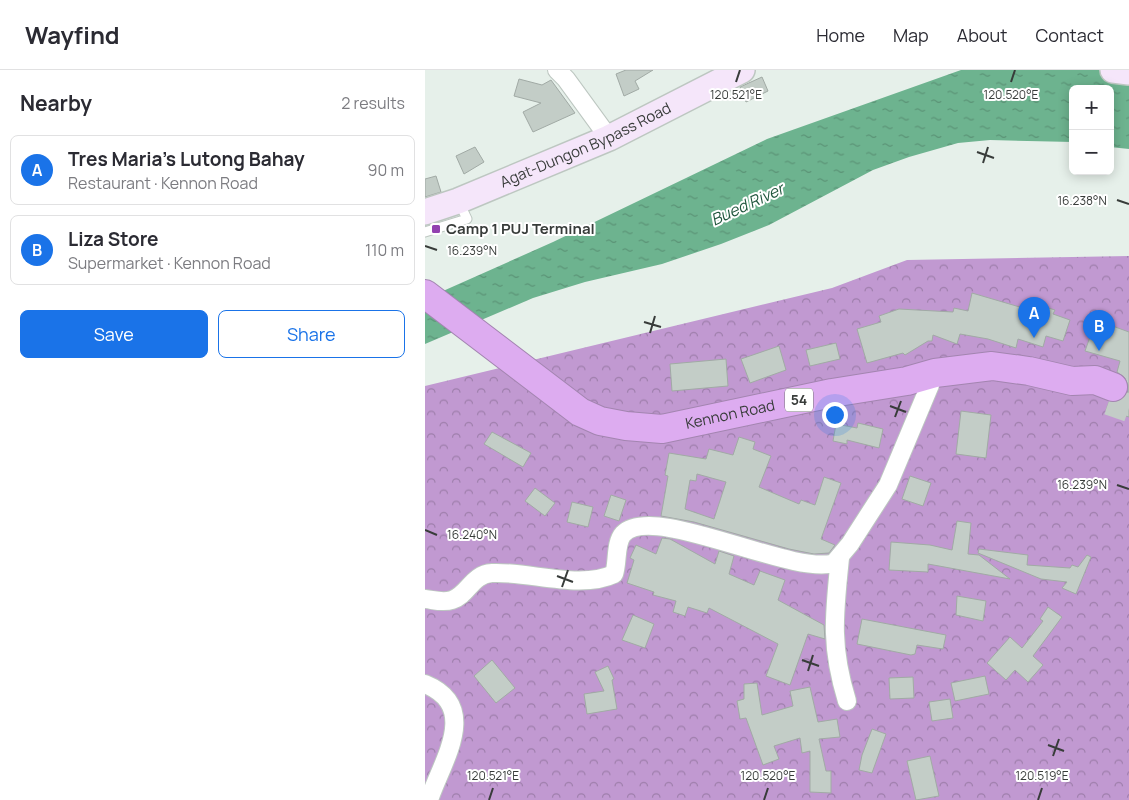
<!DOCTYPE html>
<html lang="en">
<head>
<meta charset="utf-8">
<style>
	body { margin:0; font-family:Manrope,sans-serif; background:#f2f2f3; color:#2b2b33 }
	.controls { position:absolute; right:15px; top:15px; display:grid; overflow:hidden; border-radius:8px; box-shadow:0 2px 12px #0003 }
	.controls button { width:45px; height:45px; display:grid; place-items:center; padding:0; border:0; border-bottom:1px solid #e1e1e2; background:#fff; color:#2b2b33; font:25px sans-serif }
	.you { position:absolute; left:409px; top:344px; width:18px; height:18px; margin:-12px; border:4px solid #fff; border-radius:50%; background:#1a73e8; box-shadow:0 0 0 8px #1a73e833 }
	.badge { display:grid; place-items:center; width:32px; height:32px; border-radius:50%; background:#1a73e8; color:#fff; font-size:16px; font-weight:700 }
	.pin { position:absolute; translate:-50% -41px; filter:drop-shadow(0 1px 2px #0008) }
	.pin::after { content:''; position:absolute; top:26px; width:18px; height:15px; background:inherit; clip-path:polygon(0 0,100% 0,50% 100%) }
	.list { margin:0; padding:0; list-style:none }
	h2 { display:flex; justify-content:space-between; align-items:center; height:65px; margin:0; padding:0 20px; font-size:21px }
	h2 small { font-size:16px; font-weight:400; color:#7c7c81 }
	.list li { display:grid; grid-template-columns:32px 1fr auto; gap:15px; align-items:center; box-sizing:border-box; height:70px; margin:0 10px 10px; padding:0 10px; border:1px solid #e1e1e2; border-radius:8px }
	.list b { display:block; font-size:19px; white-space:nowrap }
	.list p { margin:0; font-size:16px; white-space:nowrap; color:#7c7c81 }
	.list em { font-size:16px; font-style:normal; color:#7c7c81 }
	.actions { display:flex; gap:10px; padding:15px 20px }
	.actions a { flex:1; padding:11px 0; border:1px solid #1a73e8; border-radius:8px; text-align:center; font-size:18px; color:#1a73e8 }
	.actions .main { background:#1a73e8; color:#fff }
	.map { position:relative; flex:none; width:704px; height:730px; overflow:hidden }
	header { display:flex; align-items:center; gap:30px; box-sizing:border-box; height:70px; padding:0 25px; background:#fff; border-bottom:1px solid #e1e1e2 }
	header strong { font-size:24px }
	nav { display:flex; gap:28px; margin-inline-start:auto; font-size:18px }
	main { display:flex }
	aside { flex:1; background:#fff }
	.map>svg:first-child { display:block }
	.forest { fill:url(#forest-crowns) }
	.water { fill:url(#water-ripples) }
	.building { fill:#c3cdc7; stroke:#a1aaa5; fill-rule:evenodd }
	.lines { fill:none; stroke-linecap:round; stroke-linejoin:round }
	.highway-tunnel { stroke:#c3ccc7; stroke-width:28; stroke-dasharray:28 14; stroke-linecap:butt }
	.lane-casing { stroke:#bdc7c1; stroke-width:11 }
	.street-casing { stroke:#bdc7c1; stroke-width:20 }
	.secondary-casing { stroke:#bdc7c1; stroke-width:28 }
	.highway-casing { stroke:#a385b0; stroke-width:30 }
	.lane { stroke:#fff; stroke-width:9 }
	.street { stroke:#fff; stroke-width:18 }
	.secondary { stroke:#f5e6fa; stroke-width:25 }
	.highway { stroke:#ddacf0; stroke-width:28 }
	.ticks { fill:none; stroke:#383c3a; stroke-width:2 }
	.poi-dot { fill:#9241b0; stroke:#fff; stroke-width:2 }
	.labels { text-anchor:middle; stroke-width:4; stroke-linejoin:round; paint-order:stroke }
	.shield { fill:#fff; stroke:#747675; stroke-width:1 }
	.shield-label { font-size:14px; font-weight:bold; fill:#383c3a }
	.street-label { font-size:15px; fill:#383c3a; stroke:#fff }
	.poi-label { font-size:15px; font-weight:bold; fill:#383c3a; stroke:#fff; text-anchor:start }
	.water-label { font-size:16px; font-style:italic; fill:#21573e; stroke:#fff }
	.ticks-label { font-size:12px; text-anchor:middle; fill:#383c3a; stroke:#fff; stroke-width:4; stroke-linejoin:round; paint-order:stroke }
</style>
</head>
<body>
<header>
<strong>Wayfind</strong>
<nav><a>Home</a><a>Map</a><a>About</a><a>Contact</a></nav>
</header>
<main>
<aside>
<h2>Nearby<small>2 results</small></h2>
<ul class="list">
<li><span class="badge">A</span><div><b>Tres Maria's Lutong Bahay</b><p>Restaurant · Kennon Road</p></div><em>90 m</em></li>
<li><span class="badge">B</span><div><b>Liza Store</b><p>Supermarket · Kennon Road</p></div><em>110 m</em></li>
</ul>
<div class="actions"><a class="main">Save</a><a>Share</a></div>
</aside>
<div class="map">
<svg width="704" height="730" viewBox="0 0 704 730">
	<defs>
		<pattern id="forest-crowns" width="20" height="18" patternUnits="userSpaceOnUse" patternTransform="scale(1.25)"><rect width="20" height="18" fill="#c199d1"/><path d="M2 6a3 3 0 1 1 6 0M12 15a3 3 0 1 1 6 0" fill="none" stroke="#9e7eab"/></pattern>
		<pattern id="water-ripples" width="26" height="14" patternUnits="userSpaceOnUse" patternTransform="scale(1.25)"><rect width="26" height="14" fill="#6db38f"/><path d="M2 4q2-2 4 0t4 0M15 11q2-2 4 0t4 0" fill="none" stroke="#5b9376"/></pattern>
	</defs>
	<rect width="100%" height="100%" fill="#e6f0ea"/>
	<polygon class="forest" points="704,186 704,730 0,730 0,316 407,218 482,190"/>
	<polygon class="water" points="536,0 704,0 704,79 685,77 685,19 648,19 648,72 565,70 533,73 484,87 448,100 344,155 296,174 237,194 160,212 108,228 0,274 0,229 128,172 342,69"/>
	<g class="building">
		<polygon points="201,0 228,0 210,11 214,19 199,26 191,4"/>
		<polygon points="337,7 343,21 321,32 315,17"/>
		<polygon points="94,9 117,15 126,10 150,43 108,62 98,42 116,33 89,26"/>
		<polygon points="50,77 59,92 39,104 31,86"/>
		<polygon points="11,106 16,122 0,127 0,109"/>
		<polygon points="547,223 605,240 607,233 630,240 628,244 645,250 638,271 621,266 618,277 593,269 591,278 563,269 535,264 532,274 508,265 507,271 503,271 480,285 478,283 442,293 432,259 456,252 454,246 474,239 528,242 529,238 543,241"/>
		<polygon points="671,250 704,262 704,347 681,340 684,332 697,329 703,322 703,315 700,308 692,302 695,291 660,281"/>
		<polygon points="411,273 415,289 385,296 381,280"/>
		<polygon points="354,276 361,300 325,313 316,289"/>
		<polygon points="301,289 303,316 247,321 245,294"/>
		<polygon points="536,341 566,345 561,388 531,384"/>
		<polygon points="433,353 458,359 454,378 422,370 422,374 408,371 411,354 432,358"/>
		<polygon points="67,362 106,383 98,397 59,374"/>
		<path d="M 314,367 L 330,372 L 328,379 L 346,386 L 334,417 L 374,434 L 376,430 L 390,435 L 399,407 L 416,413 L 396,469 L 410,475 L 404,483 L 389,484 L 364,479 L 269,452 L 236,446 L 243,406 L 240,405 L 244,383 L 281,389 L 284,379 L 308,385 ZM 272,404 L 301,412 L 289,449 L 260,439 L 265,410 L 271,411 Z"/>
		<polygon points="485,406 506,413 498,436 477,429"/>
		<polygon points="110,418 130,433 120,446 100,431"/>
		<polygon points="186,425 201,430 194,451 179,446"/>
		<polygon points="147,432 168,437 163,457 142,452"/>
		<polygon points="532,451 546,453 543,484 554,485 585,509 503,494 503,502 464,500 466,472 505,475 527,480"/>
		<polygon points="237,468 245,469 290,494 294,481 309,486 304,504 329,515 335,501 360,510 353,530 399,555 400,569 383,564 365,615 341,606 353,574 284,538 282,543 263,537 260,546 248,542 251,531 228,525 229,522 202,513 209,490 205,488 211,475 231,484"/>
		<polygon points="554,479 603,485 602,495 645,498 647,495 653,497 662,485 666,487 651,524 637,518 642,512 616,509 553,483"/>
		<polygon points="532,526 561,531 558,551 531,545"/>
		<polygon points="623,537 637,547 608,586 618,595 603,612 590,600 581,610 562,593 585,567 597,578 618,551 615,549"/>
		<polygon points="208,545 229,554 220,578 197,570"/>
		<polygon points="437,549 521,565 518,579 492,575 490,584 486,585 432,574"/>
		<polygon points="67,590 90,618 71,633 49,606"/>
		<polygon points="183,596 189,609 187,610 192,639 162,644 159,624 179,621 170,602"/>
		<polygon points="560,606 564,624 530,631 526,613"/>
		<polygon points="488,607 489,628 465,629 464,608"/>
		<polygon points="332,613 337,645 368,636 365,621 385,617 393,652 412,649 415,667 394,669 401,701 406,701 406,723 385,722 385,681 377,683 375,668 349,676 354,689 338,695 321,648 315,649 312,631 319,629 319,614"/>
		<polygon points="525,629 528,648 507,651 504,632"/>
		<polygon points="447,659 461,664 447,703 434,700 437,685"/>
		<polygon points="505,686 514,726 491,730 482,691"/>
	</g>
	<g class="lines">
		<polyline class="highway-tunnel" points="684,331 704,338"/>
		<defs>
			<polyline id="lane" points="0,162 42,149 34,132"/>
			<g id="street">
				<polyline points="132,0 141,9 184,68"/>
				<path d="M 415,488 C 409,545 405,576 422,631"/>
				<path d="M 0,529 C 9,530 18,533 27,530 C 43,525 47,504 67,503 C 104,501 155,520 189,504 C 193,493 190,473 198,464 C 228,432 366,506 409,493 L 425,474 L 463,415 L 510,303"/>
				<path d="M 0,614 C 56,637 17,691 4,730"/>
			</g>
			<g id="secondary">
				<polyline points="688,0 704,2"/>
				<path id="s1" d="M 0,142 L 33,131 L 184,68 L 317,0"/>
			</g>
			<g id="highway">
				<path id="s2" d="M 0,224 L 155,342 L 175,351 L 201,356 L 237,359 L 407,323 L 482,311 L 510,303 L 567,296 L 604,301 L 647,311 L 670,310 L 688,317"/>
			</g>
		</defs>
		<use href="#lane" class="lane-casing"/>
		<use href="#street" class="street-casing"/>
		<use href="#secondary" class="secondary-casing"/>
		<use href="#highway" class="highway-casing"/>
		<use href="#lane" class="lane"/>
		<use href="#street" class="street"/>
		<use href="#secondary" class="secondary"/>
		<use href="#highway" class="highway"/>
	</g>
	<path class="ticks" d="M 311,12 L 315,0M 586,12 L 590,0M 552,82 L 569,88M 558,93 L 563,77M 692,130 L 704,134M 0,176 L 12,180M 219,252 L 236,257M 225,263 L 230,246M 465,336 L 481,342M 470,347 L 476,331M 692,415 L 704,419M 0,460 L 12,465M 132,506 L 148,512M 137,517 L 143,500M 377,590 L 394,596M 383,601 L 388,585M 623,675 L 639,681M 628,686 L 634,669M 64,730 L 68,718M 339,730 L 343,718M 613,730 L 617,718"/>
	<rect class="poi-dot" x="6" y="154" width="10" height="10" rx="2.5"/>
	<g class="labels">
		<rect class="shield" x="360" y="318.5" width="28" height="23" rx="4"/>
		<g class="shield-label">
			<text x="374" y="335">54</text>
		</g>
		<g class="street-label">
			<text dy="5" stroke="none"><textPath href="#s1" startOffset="174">Agat-Dungon Bypass Road</textPath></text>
			<text dy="5" stroke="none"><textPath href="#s2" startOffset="349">Kennon Road</textPath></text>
		</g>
		<g class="poi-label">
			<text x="21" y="164">Camp 1 PUJ Terminal</text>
		</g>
		<g class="water-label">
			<text transform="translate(322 134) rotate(-25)" y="6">Bued River</text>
		</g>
	</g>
	<g class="ticks-label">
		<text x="311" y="29">120.521°E</text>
		<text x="586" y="29">120.520°E</text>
		<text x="657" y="135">16.238°N</text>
		<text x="47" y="185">16.239°N</text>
		<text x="657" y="419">16.239°N</text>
		<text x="47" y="469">16.240°N</text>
		<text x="68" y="710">120.521°E</text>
		<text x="343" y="710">120.520°E</text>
		<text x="617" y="710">120.519°E</text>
	</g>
</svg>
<div class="controls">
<button>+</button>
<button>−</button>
</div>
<div class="you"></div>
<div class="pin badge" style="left:609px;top:268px">A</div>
<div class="pin badge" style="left:674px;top:281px">B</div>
</div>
</main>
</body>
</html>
